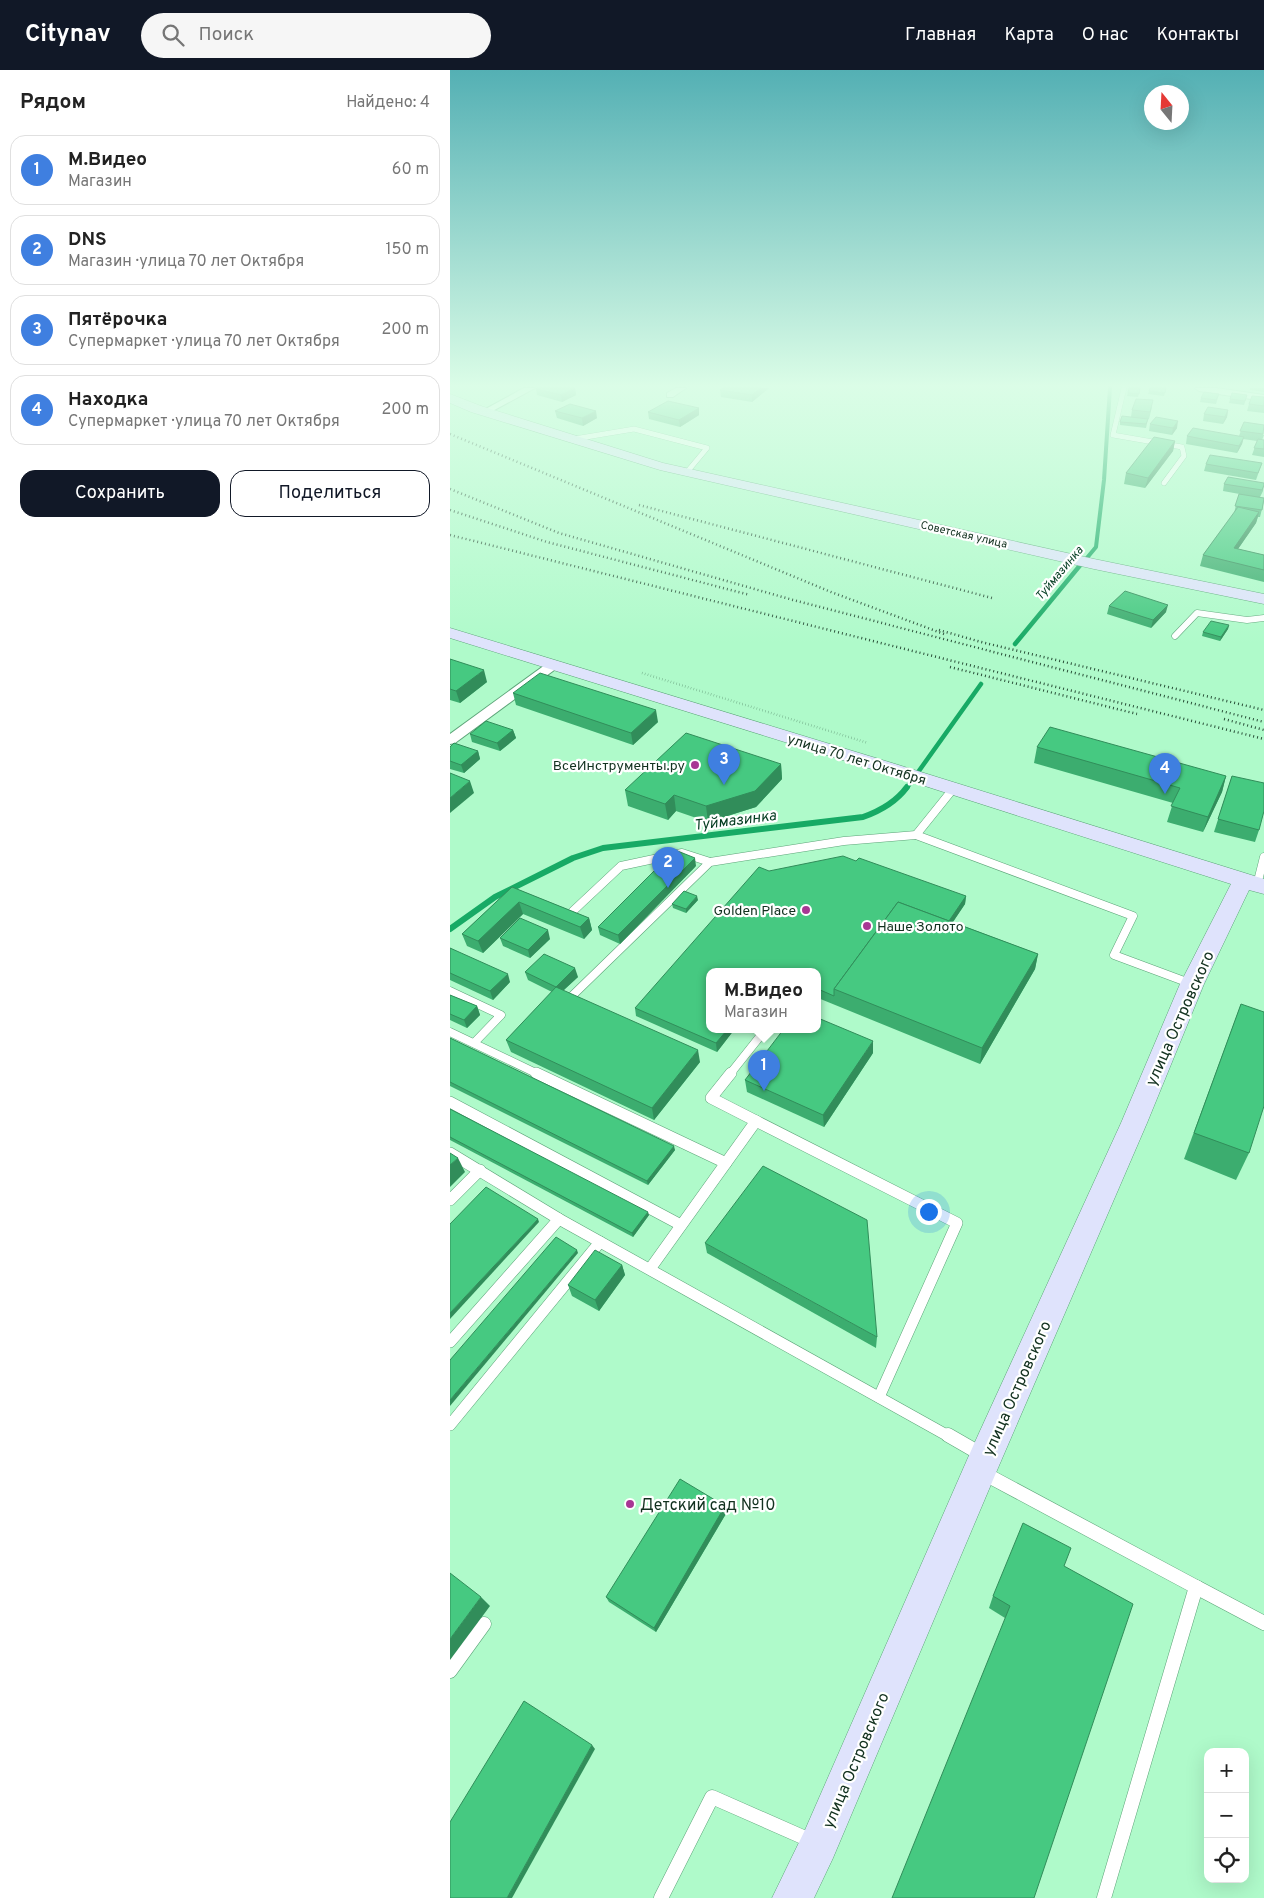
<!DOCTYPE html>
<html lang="ru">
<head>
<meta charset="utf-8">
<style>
	body { margin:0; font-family:Overpass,sans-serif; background:#f6f6f6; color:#222 }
	.controls { position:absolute; right:15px; bottom:15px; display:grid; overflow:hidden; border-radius:10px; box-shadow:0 5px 20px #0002 }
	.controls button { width:45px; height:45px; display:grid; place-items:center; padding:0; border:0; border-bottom:1px solid #e0e0e0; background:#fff; color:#222; font:25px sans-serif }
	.compass { position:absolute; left:694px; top:15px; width:45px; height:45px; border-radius:50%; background:#fff; box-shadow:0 5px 20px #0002; rotate:342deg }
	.you { position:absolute; left:478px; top:1141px; width:18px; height:18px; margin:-12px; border:4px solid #fff; border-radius:50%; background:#1a73e8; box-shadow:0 0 0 8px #1a73e833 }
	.badge { display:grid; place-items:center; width:32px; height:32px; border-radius:50%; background:#111827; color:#fff; font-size:16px; font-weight:700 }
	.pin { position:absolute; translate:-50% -41px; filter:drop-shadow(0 1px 2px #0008) }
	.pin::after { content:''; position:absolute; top:26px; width:18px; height:15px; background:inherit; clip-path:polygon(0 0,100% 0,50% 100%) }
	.popup { position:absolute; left:256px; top:898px; width:115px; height:65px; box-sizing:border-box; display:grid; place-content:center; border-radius:10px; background:#fff; filter:drop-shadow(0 1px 4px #0005); font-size:16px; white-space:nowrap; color:#767676 }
	.popup b { font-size:19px; color:#222 }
	.popup::after { content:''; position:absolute; left:50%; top:100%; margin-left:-10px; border:10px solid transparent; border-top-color:#fff }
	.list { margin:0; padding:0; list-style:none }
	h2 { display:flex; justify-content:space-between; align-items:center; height:65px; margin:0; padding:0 20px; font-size:21px }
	h2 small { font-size:16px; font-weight:400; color:#767676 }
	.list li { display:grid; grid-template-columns:32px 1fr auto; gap:15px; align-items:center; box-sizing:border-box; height:70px; margin:0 10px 10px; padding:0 10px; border:1px solid #e0e0e0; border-radius:15px }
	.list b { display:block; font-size:19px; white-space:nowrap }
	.list p { margin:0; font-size:16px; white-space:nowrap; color:#767676 }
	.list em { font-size:16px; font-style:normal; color:#767676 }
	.actions { display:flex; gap:10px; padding:15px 20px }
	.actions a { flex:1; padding:11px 0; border:1px solid #111827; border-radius:15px; text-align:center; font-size:18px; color:#111827 }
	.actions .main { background:#111827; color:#fff }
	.icon { flex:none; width:28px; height:28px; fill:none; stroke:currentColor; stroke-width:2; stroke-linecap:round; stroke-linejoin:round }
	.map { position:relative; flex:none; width:814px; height:1828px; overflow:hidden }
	header { display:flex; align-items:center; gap:30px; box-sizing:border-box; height:70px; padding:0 25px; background:#111827; color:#fff }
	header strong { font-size:24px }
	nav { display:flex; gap:28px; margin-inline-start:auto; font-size:18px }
	.search { width:350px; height:45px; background:#f6f6f6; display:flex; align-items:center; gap:12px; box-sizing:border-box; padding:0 18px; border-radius:28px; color:#767676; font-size:19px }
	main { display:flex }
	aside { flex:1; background:#fff }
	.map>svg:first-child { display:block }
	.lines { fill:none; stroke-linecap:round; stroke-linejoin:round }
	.stream-far2 { stroke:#17aa65; stroke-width:4 }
	.stream-far1 { stroke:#17aa65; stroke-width:4.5 }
	.stream { stroke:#17aa65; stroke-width:6 }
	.lane-far4-casing { stroke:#5ca478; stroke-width:5.5 }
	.lane-far3-casing { stroke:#5ca478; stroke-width:7 }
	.lane-far2-casing { stroke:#5ca478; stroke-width:9 }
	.lane-far1-casing { stroke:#5ca478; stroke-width:12 }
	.lane-casing { stroke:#5ca478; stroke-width:15 }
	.street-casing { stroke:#5ca478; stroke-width:2 }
	.secondary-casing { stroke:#5ca478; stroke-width:1 }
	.path { stroke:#6ea784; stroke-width:2.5; stroke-dasharray:0.5 2.5; stroke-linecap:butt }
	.lane-far4 { stroke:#fff; stroke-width:5 }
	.lane-far3 { stroke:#fff; stroke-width:6 }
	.lane-far2 { stroke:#fff; stroke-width:8 }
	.lane-far1 { stroke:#fff; stroke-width:11 }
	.lane { stroke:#fff; stroke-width:14 }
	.street { fill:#fff; fill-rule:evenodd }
	.secondary { fill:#dfe3fc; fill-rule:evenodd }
	.rail { stroke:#284e37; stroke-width:2.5; stroke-dasharray:1 3; stroke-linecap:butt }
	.wall { fill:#3cad6f }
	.shaded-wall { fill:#318d5a }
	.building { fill:#46c981; stroke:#318d5a }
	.poi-dot { fill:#a83794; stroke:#fff; stroke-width:2 }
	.labels { text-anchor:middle; stroke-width:4.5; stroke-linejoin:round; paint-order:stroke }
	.far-street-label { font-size:11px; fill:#12311f; stroke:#fff }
	.far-water-label { font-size:12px; font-style:italic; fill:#033c20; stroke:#fff }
	.street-label { font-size:14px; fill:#12311f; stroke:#fff }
	.poi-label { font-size:14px; fill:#12311f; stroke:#fff; text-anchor:end }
	.water-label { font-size:15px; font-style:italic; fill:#033c20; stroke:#fff }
	.near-street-label { font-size:16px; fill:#12311f; stroke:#fff }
	.near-poi-label { font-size:16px; fill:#12311f; stroke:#fff; text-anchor:start }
</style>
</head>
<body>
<header>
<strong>Citynav</strong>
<div class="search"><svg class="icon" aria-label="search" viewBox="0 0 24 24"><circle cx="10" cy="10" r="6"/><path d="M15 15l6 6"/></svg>Поиск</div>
<nav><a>Главная</a><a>Карта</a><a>О нас</a><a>Контакты</a></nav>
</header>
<main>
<aside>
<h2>Рядом<small>Найдено: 4</small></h2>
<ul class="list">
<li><span class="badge" style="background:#3f7fe0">1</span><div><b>М.Видео</b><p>Магазин</p></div><em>60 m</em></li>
<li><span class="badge" style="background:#3f7fe0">2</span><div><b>DNS</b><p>Магазин · улица 70 лет Октября</p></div><em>150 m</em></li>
<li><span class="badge" style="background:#3f7fe0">3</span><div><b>Пятёрочка</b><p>Супермаркет · улица 70 лет Октября</p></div><em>200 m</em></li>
<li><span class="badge" style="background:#3f7fe0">4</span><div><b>Находка</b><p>Супермаркет · улица 70 лет Октября</p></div><em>200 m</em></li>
</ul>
<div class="actions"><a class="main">Сохранить</a><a>Поделиться</a></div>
</aside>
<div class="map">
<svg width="814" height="1828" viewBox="0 0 814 1828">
	<rect width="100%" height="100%" fill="#affaca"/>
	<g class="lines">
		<polyline class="stream-far2" points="631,495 646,477 654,410 660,318"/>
		<g class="stream-far1">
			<polyline points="565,574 632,493"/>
			<polyline points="456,719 531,614"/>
		</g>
		<path class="stream" d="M 0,859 L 45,827 L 123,788 L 153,778 L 413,747 C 430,741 446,732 457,717"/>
		<defs>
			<g id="lane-far4">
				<polyline points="674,318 663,365 732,377 734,386 714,413"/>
				<polyline points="124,369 184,359 257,378 237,402"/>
			</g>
			<polyline id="lane-far3" points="725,566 747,543 797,550 814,548"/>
			<g id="lane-far2">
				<polyline points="503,719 466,765 683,846 664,885 742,914"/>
				<polyline points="807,815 814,787"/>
				<polyline points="123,841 171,796 232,783 260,792"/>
				<polyline points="0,921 51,945 24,973"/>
				<polyline points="123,925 260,792 394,771 466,765"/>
				<polyline points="0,962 88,1004"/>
				<polyline points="280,1004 315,960"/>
			</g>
			<g id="lane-far1">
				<polyline points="86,1003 276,1093"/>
				<polyline points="281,1003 261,1028 306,1051"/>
				<polyline points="0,1032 231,1155"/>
				<polyline points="0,1083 109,1149 500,1367"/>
				<polyline points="0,1130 30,1100"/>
				<polyline points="200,1199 306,1051 507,1153 429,1327"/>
				<polyline points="0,1272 109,1149"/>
				<polyline points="0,1355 150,1172"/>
			</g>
			<g id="lane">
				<polyline points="498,1365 531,1384"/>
				<polyline points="535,1404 746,1517 654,1828"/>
				<polyline points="746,1517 814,1553"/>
				<polyline points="0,1601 34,1554"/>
				<polyline points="211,1828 262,1727 362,1771"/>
			</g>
			<g id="street">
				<polygon points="74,318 85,318 37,344 30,342"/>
				<polygon points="226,318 236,318 223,327 217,327 217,323"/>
				<polygon points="745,318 766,318 814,325 814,331 749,321"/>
				<polygon points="103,591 109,595 107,598 5,673 0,674 0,664 99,592"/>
			</g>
			<g id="secondary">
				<polygon points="0,324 31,336 213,393 644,489 814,524 814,534 644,499 210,400 21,342 0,333"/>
				<polygon points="0,558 442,693 814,809 814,824 799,820 754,914 697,1053 548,1398 383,1788 364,1828 322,1828 355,1760 524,1374 671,1053 730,914 781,814 428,701 0,568"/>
			</g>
		</defs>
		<use href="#lane-far4" class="lane-far4-casing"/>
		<use href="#lane-far3" class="lane-far3-casing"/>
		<use href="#lane-far2" class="lane-far2-casing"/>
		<use href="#lane-far1" class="lane-far1-casing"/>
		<use href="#lane" class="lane-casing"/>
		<use href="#street" class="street-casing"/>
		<use href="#secondary" class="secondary-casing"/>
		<polyline class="path" points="192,603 418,673"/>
		<use href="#lane-far4" class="lane-far4"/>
		<use href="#lane-far3" class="lane-far3"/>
		<use href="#lane-far2" class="lane-far2"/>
		<use href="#lane-far1" class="lane-far1"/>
		<use href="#lane" class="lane"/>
		<use href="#street" class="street"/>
		<use href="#secondary" class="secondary"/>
		<g class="rail">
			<polyline points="0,364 381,522 494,564"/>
			<polyline points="0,419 109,463 343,530 814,652"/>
			<polyline points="189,435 542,528"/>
			<polyline points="0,440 97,472 300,525"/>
			<polyline points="0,465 814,669"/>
			<polyline points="489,560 531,572 814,640"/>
			<polyline points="500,597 687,644"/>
			<polyline points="774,649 814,660"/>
		</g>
	</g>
	<g class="wall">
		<polygon points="125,318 126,325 112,332 87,325 86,319"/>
		<polygon points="319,318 302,332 271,327 270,320"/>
		<polygon points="679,318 690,318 688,327 677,326"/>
		<polygon points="700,318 716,318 714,326 698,324"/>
		<polygon points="800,318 814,318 814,322 800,320"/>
		<polygon points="769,324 766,334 750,332 751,328"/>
		<polygon points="814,327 814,343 797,341 799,334"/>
		<polygon points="780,329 796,329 794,335 779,333"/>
		<polygon points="702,337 699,349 698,349 696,358 670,355 670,352 681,347 682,340"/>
		<polygon points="249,338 249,345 230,357 199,349 198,342"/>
		<polygon points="778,340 777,347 773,354 753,351 754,344"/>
		<polygon points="105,341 147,348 133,356 107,348"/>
		<polygon points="794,352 814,365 812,370 814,370 814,387 802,385 807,371 793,369 792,374 787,383 736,374 737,366 789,366"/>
		<polygon points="700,354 727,358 722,365 699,361"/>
		<polygon points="725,371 723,381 695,418 674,414 676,403"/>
		<polygon points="812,393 806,410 754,401 756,394"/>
		<polygon points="814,413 813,421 810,427 814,431 810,447 808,447 806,453 788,479 814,485 814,512 750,496 753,485 784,443 789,424 795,425 773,421 774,414"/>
		<polygon points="659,536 716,542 701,558 657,544"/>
		<polygon points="779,555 778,559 770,571 752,566 753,562"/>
		<polygon points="0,589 37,612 10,633 0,630"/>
		<polygon points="63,623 208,652 183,675 66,635"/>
		<polygon points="63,660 66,668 50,681 22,672 20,664"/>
		<polygon points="0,677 28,681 30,689 14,703 0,699"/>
		<polygon points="587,677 776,706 772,722 753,762 717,752 723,733 584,693"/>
		<polygon points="331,694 332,709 306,737 258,752 226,741 218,750 178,736 175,720"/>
		<polygon points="782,706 809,760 805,772 764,762"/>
		<polygon points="246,796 170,874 150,865 148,857"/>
		<polygon points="319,801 516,826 515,834 503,852 588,884 585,899 530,994 368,928 368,902 260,902 260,960 284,960 267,982 186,946 185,938"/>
		<polygon points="62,817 139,848 142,860 134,869 73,844 33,883 17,876 12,864"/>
		<polygon points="248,830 236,843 223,838 222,834"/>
		<polygon points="50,868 100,869 80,888 53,876"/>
		<polygon points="0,878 60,912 43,930 0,910"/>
		<polygon points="75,902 128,907 113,921 250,992 204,1050 61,982 56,970 102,922 78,910"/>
		<polygon points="0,925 27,936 30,945 17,958 0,950"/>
		<polygon points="791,934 799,1083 786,1110 734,1089"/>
		<polygon points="0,968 225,1080 198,1115 0,1016"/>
		<polygon points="423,983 374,1057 297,1022 295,1010"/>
		<polygon points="0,1039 199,1145 183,1167 0,1070"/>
		<polygon points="255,1173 427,1267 426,1278 257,1183"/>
		<polygon points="172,1195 175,1205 149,1241 122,1226 118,1215"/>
		<polygon points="275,1436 277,1442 206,1562 159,1532 156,1527"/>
		<polygon points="621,1478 555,1548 539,1538 543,1526"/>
	</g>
	<g class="shaded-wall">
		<polygon points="125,318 126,325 112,332 111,325"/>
		<polygon points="311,318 319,318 302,332 302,325"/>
		<polygon points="249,338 249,345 230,357 229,350"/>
		<polygon points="778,340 777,347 773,354 775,347"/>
		<polygon points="146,341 147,348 133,356 132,348"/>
		<polygon points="728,351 727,358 722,365 723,358"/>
		<polygon points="794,367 792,374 787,383 789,376"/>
		<polygon points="725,371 723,381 695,418 698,408"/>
		<polygon points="809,442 806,453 781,489 784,478"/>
		<polygon points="718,535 716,542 701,558 703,550"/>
		<polygon points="779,555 778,559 770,571 771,567"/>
		<polygon points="34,600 37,612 10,633 6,621"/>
		<polygon points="206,640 208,652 183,675 181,663"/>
		<polygon points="63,660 66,668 50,681 47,673"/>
		<polygon points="28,681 30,689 14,703 11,695"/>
		<polygon points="331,694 332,709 306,737 258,752 256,736"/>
		<polygon points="776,706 772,722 753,762 758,747"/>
		<polygon points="20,711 24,723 0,743 0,728"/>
		<polygon points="224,725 226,741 218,750 215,734"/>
		<polygon points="245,788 246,796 170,874 168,865"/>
		<polygon points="247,826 248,830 236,843 236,839"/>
		<polygon points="516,826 515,834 494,865 495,857"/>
		<polygon points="69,832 73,844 33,883 28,871"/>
		<polygon points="139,848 142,860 134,869 130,857"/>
		<polygon points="98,860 100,869 80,888 78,880"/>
		<polygon points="588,884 585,899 530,994 532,978"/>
		<polygon points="125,898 128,907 108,925 106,917"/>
		<polygon points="58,904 60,912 43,930 40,921"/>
		<polygon points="27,936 30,945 17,958 14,950"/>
		<polygon points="277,960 284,960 267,982 266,973"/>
		<polygon points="423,971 423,983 374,1057 373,1045"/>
		<polygon points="248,980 250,992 204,1050 202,1038"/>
		<polygon points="224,1076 225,1080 198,1115 197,1111"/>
		<polygon points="8,1088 15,1102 0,1117 0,1095"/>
		<polygon points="198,1142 199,1145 183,1167 182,1163"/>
		<polygon points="88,1149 89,1152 0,1249 0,1243"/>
		<polygon points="127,1180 128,1183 0,1336 0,1330"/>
		<polygon points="172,1195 175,1205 149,1241 145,1230"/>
		<polygon points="275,1436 277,1442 206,1562 204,1558"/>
		<polygon points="31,1527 40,1536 0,1590 0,1569"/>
		<polygon points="142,1675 145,1679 62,1828 57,1828"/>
	</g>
	<g class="building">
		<polygon points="87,318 125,318 111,325 86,319"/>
		<polygon points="273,318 311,318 302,325 270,320"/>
		<polygon points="679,318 690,318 689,324 678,323"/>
		<polygon points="700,318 716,318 715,323 699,321"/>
		<polygon points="754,322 769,324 766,330 751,328"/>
		<polygon points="782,323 797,325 795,331 780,329"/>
		<polygon points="802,326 814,327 814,336 799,334"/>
		<polygon points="686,329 703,330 700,342 682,340"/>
		<polygon points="218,331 249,338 229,350 198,342"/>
		<polygon points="120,334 146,341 132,348 105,341"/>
		<polygon points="758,337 778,340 775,347 754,344"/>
		<polygon points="672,346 698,349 696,354 670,352"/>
		<polygon points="706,347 728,351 723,358 700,354"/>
		<polygon points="794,352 814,355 813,364 790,361"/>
		<polygon points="743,358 794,367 789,376 737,366"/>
		<polygon points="704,367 725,371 698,408 676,403"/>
		<polygon points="808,369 814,370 814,379 804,378"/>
		<polygon points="760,385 812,393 808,403 756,394"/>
		<polygon points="778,407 814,413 814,415 812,420 774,414"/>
		<polygon points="789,424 814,428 812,440 785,436"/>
		<polygon points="788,437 809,442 784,478 814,485 814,500 753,485"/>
		<polygon points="675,521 718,535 703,550 659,536"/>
		<polygon points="761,551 779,555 771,567 753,562"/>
		<polygon points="0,589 34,600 6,621 0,619"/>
		<polygon points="90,603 206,640 181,663 63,623"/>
		<polygon points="36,651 63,660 47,673 20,664"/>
		<polygon points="600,657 776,706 758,747 721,736 730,718 587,677"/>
		<polygon points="236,663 331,694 305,721 256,736 224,725 215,734 175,720"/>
		<polygon points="4,673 28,681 11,695 0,691 0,677"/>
		<polygon points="0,703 20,711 0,728"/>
		<polygon points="782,706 814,713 814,741 809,760 768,749"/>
		<polygon points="225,780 245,788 168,865 148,857"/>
		<polygon points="393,786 406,791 409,788 516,826 499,851 448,832 384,919 384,926 368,919 368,902 325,902 323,901 323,902 260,902 260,960 277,960 266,973 185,938 309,797 319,801"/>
		<polygon points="62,817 139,848 130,857 69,832 28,871 12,864"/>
		<polygon points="234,821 247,826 236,839 222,834"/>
		<polygon points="448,832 588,884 532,978 384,919"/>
		<polygon points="70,848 98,860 78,880 50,868"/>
		<polygon points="0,878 58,904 40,921 0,903"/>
		<polygon points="94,884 125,898 106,917 75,902"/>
		<polygon points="106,917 248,980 202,1038 56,970"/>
		<polygon points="0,925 27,936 14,950 0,944"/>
		<polygon points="791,934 814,942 814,1036 799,1083 744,1063"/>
		<polygon points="368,948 423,971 373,1045 295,1010 333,960 368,960"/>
		<polygon points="0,968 224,1076 197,1111 0,1012"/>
		<polygon points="0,1039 198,1142 182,1163 0,1067"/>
		<polygon points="0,1083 8,1088 0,1095"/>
		<polygon points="313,1096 417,1150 427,1267 255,1173"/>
		<polygon points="36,1117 88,1149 0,1243 0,1154"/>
		<polygon points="106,1167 127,1180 0,1330 0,1290"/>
		<polygon points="145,1180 172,1195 145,1230 118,1215"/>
		<polygon points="230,1409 275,1436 204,1558 156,1527"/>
		<polygon points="573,1453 621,1478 614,1496 683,1534 584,1828 442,1828 560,1536 543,1526"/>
		<polygon points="0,1503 31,1527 0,1569"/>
		<polygon points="74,1631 142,1675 57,1828 0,1828 0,1752"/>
	</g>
	<linearGradient id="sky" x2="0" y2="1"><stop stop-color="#54b0b4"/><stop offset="0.55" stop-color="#dbfde7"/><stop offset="1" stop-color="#dbfde7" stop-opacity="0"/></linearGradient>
	<rect width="814" height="574" fill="url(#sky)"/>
	<g class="poi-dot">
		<circle cx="245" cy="695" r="5"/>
		<circle cx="356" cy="840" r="5"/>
		<circle cx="417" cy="856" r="5"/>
		<circle cx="180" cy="1434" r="5"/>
	</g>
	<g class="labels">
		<g class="far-street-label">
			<text transform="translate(514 464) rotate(13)" y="4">Советская улица</text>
		</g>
		<g class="far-water-label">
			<text transform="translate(609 503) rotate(-50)" y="4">Туймазинка</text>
		</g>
		<g class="street-label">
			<text transform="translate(407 689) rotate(17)" y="5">улица 70 лет Октября</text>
		</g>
		<g class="poi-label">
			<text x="235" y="700">ВсеИнструменты.ру</text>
			<text x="346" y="845">Golden Place</text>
			<text x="427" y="861" text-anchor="start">Наше Золото</text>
		</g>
		<g class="water-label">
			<text transform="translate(285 750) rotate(-7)" y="5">Туймазинка</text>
		</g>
		<g class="near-street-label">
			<text transform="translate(729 948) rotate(-66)" y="6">улица Островского</text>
			<text transform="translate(566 1318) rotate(-66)" y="6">улица Островского</text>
			<text transform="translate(405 1690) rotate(-67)" y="6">улица Островского</text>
		</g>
		<g class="near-poi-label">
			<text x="190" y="1440">Детский сад №10</text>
		</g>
	</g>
</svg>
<div class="controls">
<button>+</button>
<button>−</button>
<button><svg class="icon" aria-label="locate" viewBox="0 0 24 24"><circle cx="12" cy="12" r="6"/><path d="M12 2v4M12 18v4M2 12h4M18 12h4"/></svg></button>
</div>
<svg class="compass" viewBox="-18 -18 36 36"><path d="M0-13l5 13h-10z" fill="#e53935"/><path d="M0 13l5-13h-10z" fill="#767676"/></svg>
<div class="you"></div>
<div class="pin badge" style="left:314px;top:1021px;background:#3f7fe0">1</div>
<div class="popup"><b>М.Видео</b>Магазин</div>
<div class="pin badge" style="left:218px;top:818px;background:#3f7fe0">2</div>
<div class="pin badge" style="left:274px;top:715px;background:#3f7fe0">3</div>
<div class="pin badge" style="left:715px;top:724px;background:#3f7fe0">4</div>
</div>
</main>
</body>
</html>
